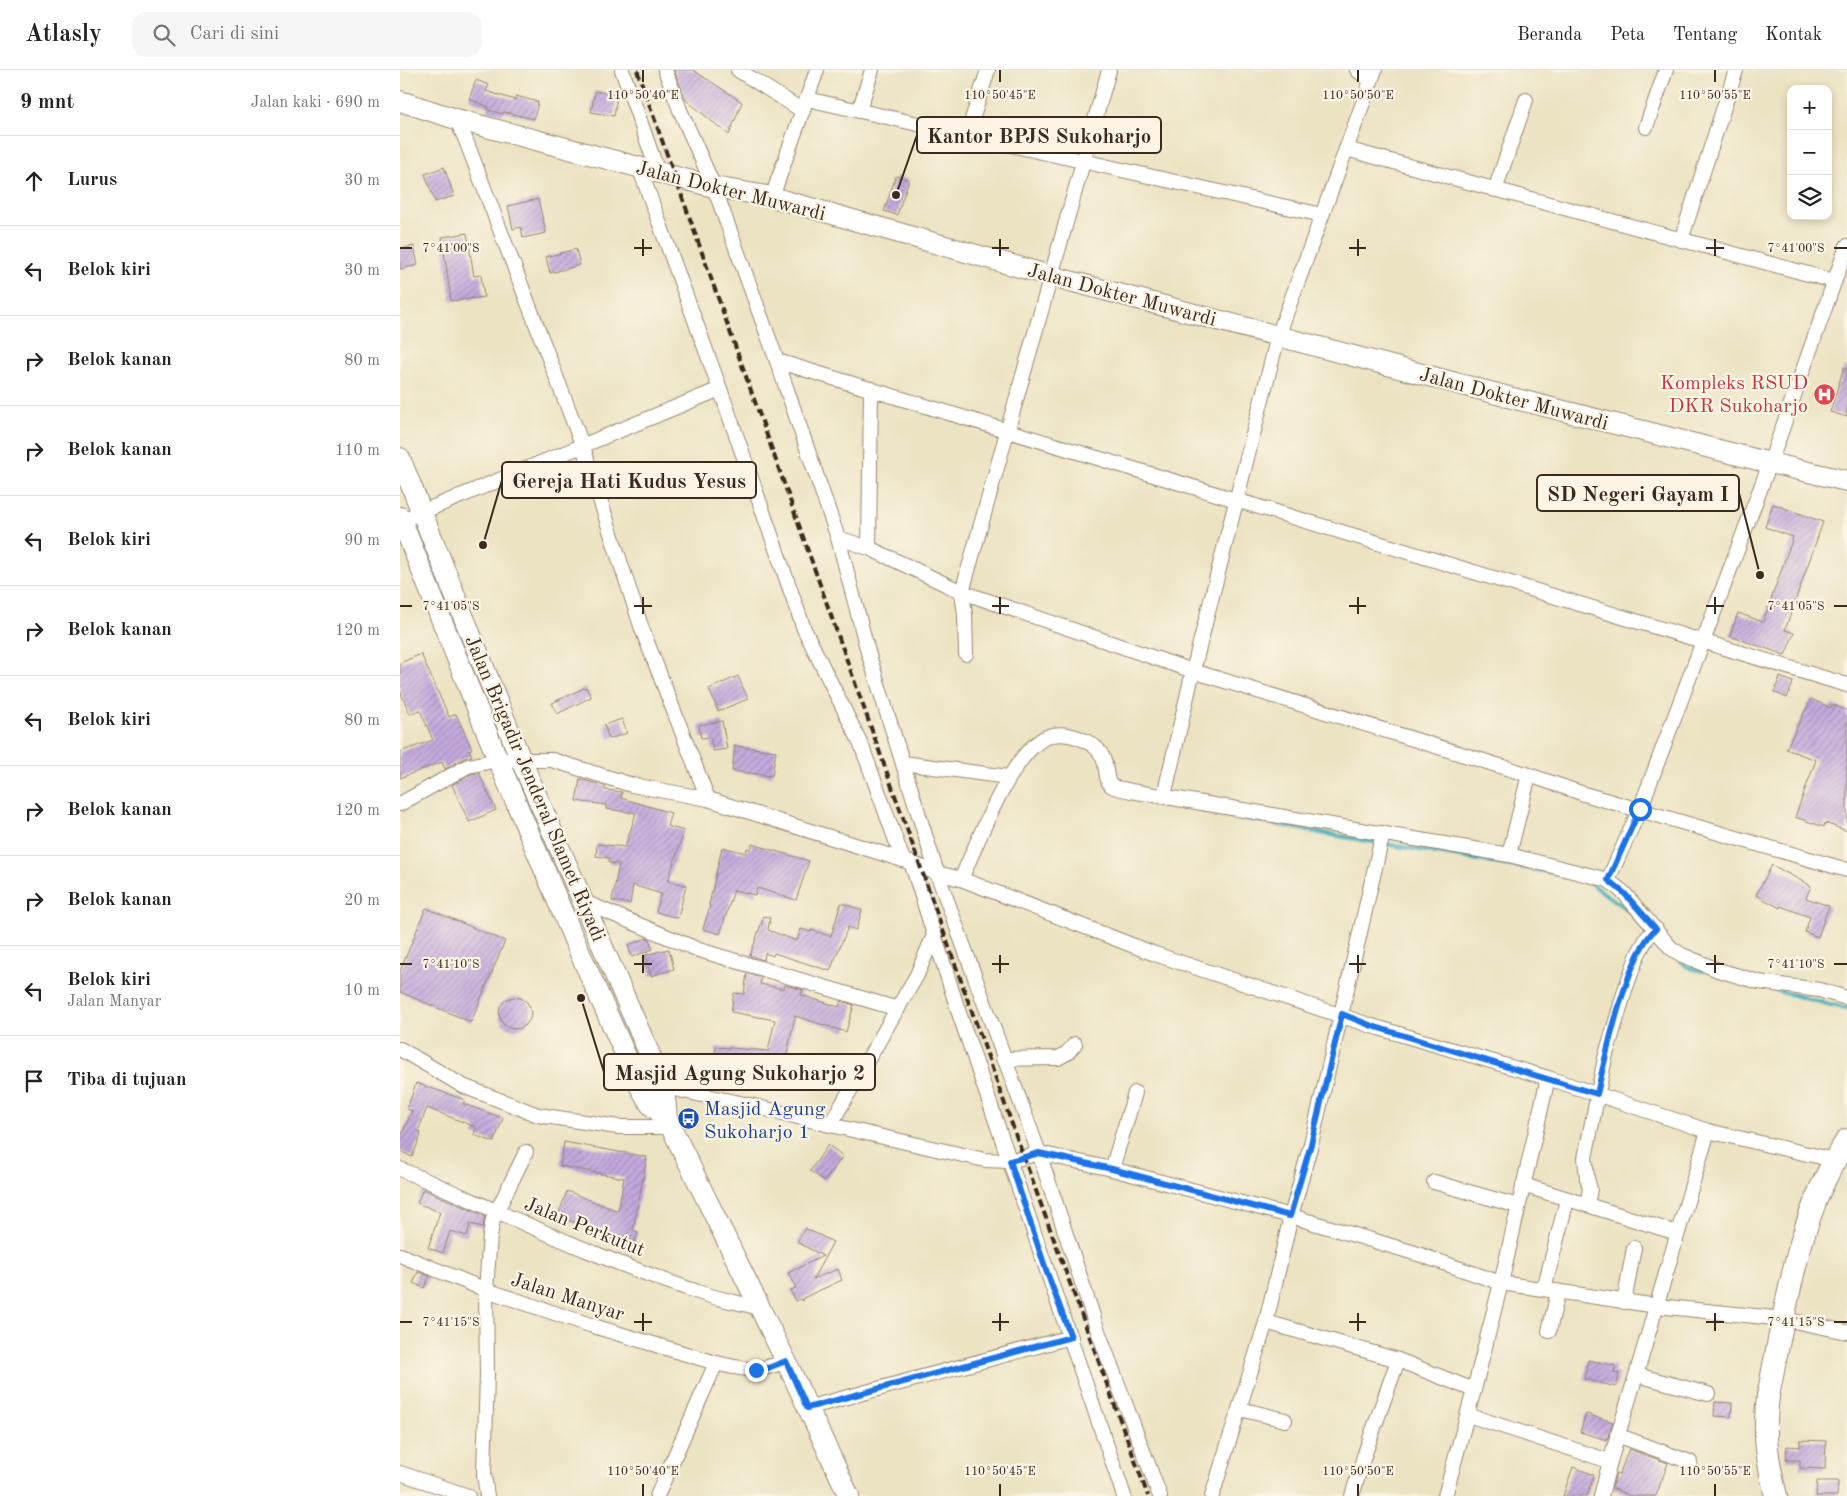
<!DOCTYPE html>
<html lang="id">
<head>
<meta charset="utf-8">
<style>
	body { margin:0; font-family:"Old Standard TT",serif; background:#f6f6f6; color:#222 }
	.controls { position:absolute; right:15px; top:15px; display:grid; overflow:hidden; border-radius:10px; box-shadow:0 2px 8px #0003 }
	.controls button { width:45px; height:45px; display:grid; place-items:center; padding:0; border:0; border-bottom:1px solid #e0e0e0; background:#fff; color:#222; font:25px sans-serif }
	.stop { position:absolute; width:15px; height:15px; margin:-11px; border:4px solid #1a73e8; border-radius:50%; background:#fff }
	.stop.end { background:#1a73e8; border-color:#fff; box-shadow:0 1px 5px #0008 }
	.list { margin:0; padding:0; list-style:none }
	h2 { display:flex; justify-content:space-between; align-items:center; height:65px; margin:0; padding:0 20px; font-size:21px }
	h2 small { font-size:16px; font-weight:400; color:#767676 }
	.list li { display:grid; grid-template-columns:32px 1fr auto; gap:15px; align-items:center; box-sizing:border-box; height:90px; padding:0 20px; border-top:1px solid #e0e0e0 }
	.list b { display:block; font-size:19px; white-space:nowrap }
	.list p { margin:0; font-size:16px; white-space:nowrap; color:#767676 }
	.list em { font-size:16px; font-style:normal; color:#767676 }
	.icon { flex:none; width:28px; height:28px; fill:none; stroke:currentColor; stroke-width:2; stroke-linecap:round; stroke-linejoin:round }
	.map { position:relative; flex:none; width:1447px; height:1426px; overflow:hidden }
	header { display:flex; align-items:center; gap:30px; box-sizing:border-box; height:70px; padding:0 25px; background:#fff; border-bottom:1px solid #e0e0e0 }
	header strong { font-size:24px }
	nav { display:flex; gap:28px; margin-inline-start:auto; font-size:18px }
	.search { width:350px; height:45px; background:#f6f6f6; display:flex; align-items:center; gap:12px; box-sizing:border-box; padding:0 18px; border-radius:15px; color:#767676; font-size:19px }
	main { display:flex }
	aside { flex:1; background:#fff }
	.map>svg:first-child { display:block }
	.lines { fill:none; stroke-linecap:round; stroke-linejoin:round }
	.stream { stroke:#3cabb9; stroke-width:4.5 }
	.building { fill:url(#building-hatch) }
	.street-casing { stroke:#948670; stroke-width:16 }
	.secondary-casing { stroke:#948670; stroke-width:22 }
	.primary-casing { stroke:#948670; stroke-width:24 }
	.street { stroke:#fff; stroke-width:14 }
	.secondary { stroke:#fff; stroke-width:20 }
	.primary { stroke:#fff; stroke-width:22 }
	.rail { stroke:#3b2a1e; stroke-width:4; stroke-dasharray:8 4; stroke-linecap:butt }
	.route { stroke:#1a73e8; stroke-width:6 }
	.ticks { fill:none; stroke:#3b2a1e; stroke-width:2 }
	.labels { text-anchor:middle; stroke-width:4.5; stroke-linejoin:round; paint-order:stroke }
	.street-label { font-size:20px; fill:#3b2a1e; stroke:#fcf5e5 }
	.health-label { font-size:20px; fill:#be3a42; stroke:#fcf5e5; text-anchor:end }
	.transit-label { font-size:20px; fill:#164399; stroke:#fcf5e5; text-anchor:start }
	.ticks-label { font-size:12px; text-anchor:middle; fill:#3b2a1e; stroke:#fcf5e5; stroke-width:4.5; stroke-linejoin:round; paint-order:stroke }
	.leader { fill:none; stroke:#3b2a1e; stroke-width:2 }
	.callout-dot { fill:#3b2a1e; stroke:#fcf5e5; stroke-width:2 }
	.callout { fill:#fcf5e5; stroke:#3b2a1e; stroke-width:2 }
	.callout-label { font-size:21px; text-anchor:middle; font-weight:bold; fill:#3b2a1e }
</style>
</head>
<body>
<header>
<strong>Atlasly</strong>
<div class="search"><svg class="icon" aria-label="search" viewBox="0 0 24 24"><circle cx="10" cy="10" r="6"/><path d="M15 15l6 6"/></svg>Cari di sini</div>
<nav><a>Beranda</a><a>Peta</a><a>Tentang</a><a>Kontak</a></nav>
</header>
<main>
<aside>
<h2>9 mnt<small>Jalan kaki · 690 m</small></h2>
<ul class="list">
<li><svg class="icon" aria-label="ahead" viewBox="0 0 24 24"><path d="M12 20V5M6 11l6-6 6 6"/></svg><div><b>Lurus</b></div><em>30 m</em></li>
<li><svg class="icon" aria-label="left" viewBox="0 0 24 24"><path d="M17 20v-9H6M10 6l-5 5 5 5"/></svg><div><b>Belok kiri</b></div><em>30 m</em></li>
<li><svg class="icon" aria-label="right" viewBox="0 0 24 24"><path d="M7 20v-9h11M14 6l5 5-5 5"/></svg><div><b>Belok kanan</b></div><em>80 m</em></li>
<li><svg class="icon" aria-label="right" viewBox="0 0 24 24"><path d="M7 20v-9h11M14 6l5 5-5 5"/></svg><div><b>Belok kanan</b></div><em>110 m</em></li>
<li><svg class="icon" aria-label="left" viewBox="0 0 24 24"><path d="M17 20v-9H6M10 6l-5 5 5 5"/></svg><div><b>Belok kiri</b></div><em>90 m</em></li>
<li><svg class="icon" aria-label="right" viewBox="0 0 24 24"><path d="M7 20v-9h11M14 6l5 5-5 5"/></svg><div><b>Belok kanan</b></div><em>120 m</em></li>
<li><svg class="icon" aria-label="left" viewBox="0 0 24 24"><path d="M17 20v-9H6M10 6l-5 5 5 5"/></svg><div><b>Belok kiri</b></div><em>80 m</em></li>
<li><svg class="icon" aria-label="right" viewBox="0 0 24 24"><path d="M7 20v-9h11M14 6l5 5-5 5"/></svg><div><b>Belok kanan</b></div><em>120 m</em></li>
<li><svg class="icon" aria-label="right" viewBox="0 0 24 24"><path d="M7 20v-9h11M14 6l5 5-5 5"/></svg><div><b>Belok kanan</b></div><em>20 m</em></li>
<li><svg class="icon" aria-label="left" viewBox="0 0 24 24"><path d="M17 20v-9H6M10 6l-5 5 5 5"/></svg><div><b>Belok kiri</b><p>Jalan Manyar</p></div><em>10 m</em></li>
<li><svg class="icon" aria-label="arrive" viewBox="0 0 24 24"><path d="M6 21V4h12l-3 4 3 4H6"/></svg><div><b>Tiba di tujuan</b></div></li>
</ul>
</aside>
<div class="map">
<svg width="1447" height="1426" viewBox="0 0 1447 1426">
	<defs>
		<pattern id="building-hatch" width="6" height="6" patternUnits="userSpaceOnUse" patternTransform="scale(1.25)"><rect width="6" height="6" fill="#c4aade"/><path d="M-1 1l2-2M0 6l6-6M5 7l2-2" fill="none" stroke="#a08bb3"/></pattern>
	</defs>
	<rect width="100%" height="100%" fill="#fcf5e5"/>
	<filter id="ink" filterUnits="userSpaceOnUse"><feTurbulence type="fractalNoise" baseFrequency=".02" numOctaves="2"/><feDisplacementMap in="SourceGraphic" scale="10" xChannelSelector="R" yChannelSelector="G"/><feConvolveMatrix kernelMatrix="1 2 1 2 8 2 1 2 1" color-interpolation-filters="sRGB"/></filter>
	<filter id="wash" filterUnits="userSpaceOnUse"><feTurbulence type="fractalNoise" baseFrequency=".0096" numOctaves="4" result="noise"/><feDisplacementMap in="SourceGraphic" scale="20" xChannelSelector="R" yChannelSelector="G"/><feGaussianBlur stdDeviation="1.12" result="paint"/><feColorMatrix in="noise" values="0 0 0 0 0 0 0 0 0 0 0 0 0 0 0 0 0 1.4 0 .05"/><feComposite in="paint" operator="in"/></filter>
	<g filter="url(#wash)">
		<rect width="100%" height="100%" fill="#ece3c2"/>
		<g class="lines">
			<g class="stream">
				<polyline points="801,740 916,762 1155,803"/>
				<polyline points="1186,810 1233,844 1249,863"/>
				<polyline points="1281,891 1288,897 1303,901"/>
				<polyline points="1378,921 1447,939"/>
			</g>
		</g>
		<g id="blocks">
			<g class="building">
				<polygon points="274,0 293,0 342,32 329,65 286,30"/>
				<polygon points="76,10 89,15 86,21 115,30 116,26 138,32 134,49 104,42 103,44 88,40 89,37 69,29"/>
				<polygon points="195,21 217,25 214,46 191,42"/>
				<polygon points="44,97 54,126 35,132 25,104"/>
				<polygon points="496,106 509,110 497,145 484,141"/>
				<polygon points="138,129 146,163 123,168 121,157 113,159 108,136"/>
				<polygon points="67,163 74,206 81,205 84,227 51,231 42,167"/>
				<polygon points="14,176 18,195 0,199 0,179"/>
				<polygon points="176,179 180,195 150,203 146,187"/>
				<polygon points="1444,297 1447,298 1447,347 1430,342"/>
				<polygon points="1373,434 1423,452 1385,560 1394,563 1385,585 1330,566 1338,543 1363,552 1393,467 1365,457"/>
				<polygon points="21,584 49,647 56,644 72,679 69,680 72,686 64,688 45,699 42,692 0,708 0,682 33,670 20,640 10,644 0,621 0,593"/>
				<polygon points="338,606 348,629 318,641 309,619"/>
				<polygon points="1380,607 1393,612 1387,628 1374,622"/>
				<polygon points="186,617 191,627 157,644 152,633"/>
				<polygon points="1411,629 1431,638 1432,635 1447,640 1447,761 1425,753 1424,757 1395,747 1416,690 1386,679"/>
				<polygon points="222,649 227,663 209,669 204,655"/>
				<polygon points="322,651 327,679 313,681 310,667 301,668 299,655"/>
				<polygon points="335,676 376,681 372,706 332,701"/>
				<polygon points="79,703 96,740 69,752 52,715 71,704"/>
				<polygon points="180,709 205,716 205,720 222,722 221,728 271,743 267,756 284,761 268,811 286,815 278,848 256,842 261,824 233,815 230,834 212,831 219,794 209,793 209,788 196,786 197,774 225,777 236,743 206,739 206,735 176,731"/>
				<polygon points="352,774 409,791 396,830 357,818 355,825 334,820 320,864 303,859 310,836 309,835 322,777 346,783 347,778 351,779"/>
				<polygon points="1372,795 1411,816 1406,828 1429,836 1418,867 1405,862 1410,847 1380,836 1380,838 1356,825"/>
				<polygon points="441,833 462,840 456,860 448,857 430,901 374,883 373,886 365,883 364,890 350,886 364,846 370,848 368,860 397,871 401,859 411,862 411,860 431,866"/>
				<polygon points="26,838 105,871 71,952 0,922 0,901"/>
				<polygon points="247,868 249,869 253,879 232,887 228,875"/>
				<polygon points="269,879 274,899 251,906 245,885"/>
				<polygon points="347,903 361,908 360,914 384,919 385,915 403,920 401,925 439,937 441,931 454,935 446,962 395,946 383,1004 364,1000 365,995 315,991 316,977 368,981 375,950 331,942 334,923 344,924"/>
				<circle cx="115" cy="943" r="16"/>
				<polygon points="16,1013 51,1025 65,1030 63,1034 103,1048 94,1072 74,1065 76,1057 27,1038 18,1061 21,1063 20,1068 12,1087 0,1081 0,1069 12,1041 7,1039"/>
				<polygon points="164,1072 247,1087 233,1160 238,1162 232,1180 211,1173 213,1168 158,1146 167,1121 218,1141 224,1108 160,1096"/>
				<polygon points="428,1075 443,1086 425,1111 410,1101"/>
				<polygon points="23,1119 85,1146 83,1157 70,1154 67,1166 50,1161 43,1183 28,1178 40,1142 17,1133"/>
				<polygon points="405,1158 433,1172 413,1209 438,1199 442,1210 403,1228 402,1231 401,1229 396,1231 390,1220 396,1218 388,1203 423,1186 397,1172"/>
				<polygon points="18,1202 30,1206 24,1218 13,1213"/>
				<polygon points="1188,1290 1215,1296 1214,1303 1219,1304 1216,1317 1184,1309"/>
				<polygon points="1315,1332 1332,1333 1331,1347 1314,1346"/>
				<polygon points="1186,1344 1213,1352 1207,1370 1180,1362"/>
				<polygon points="1400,1370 1426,1371 1425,1399 1400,1398 1400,1390 1386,1390 1387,1376 1400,1377"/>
				<polygon points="1229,1379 1268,1393 1256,1426 1231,1426 1212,1418 1216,1404 1219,1405"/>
				<polygon points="1173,1397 1194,1405 1187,1426 1163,1426"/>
				<polygon points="1417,1411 1438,1411 1437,1426 1416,1426"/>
			</g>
		</g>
	</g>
	<g filter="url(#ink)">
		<use href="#blocks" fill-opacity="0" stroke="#948670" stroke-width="1"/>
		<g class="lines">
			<defs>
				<g id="street">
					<polyline points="222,0 258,102"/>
					<polyline points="265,0 280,40 314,117 377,291 438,468 468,582 537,803 639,1083 698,1261 760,1426"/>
					<polyline points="338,0 403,41"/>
					<polyline points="957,0 971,11"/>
					<polyline points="407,29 922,145"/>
					<polyline points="459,41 472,0"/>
					<polyline points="56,49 65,68 183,377 242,559 308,729"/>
					<polyline points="1246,57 1266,0"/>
					<polyline points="567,65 588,0"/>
					<polyline points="946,79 1434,211"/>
					<polyline points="239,97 320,319 404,559 461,674 503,790"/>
					<polyline points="1095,120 1126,30"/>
					<polyline points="372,127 417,0"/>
					<polyline points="1281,170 1336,0"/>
					<polyline points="377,291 1447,615"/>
					<polyline points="0,451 320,319"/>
					<polyline points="438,468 469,478 562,522 793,601 1129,705 1184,724 1447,800"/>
					<polyline points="469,478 471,319"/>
					<polyline points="566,584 565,545 562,522 709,0"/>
					<polyline points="503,693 608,707"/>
					<polyline points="764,726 793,601 878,266 975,0"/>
					<polyline points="0,734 68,696 98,690 152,690 232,715 308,729 503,790 537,803 561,809 755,884 972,956 1148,1008 1308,1061 1434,1090"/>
					<polyline points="1109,785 1129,705"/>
					<polyline points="512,795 559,943 724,1426"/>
					<path d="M 561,809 C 578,772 611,682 647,667 C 661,661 678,666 691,674 C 712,687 702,710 712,716 C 717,719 725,719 731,721 L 1109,785 L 1208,810 L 1224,823 L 1271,878 L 1282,885 L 1318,900 L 1359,912 L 1419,920 L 1447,928"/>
					<polyline points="1208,810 1240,739 1370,393 1447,176"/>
					<polyline points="184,832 299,880 498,939"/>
					<polyline points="0,979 63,1016 138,1045 218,1057 271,1057"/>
					<polyline points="603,989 658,988 667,983 675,974"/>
					<polyline points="264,1017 354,1036 430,1055 585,1090 610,1091 639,1083 712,1099 891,1146 1018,1184 1101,1213 1257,1236 1384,1249 1447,1262"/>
					<polyline points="430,1055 517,905 534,865"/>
					<path d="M 0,1099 C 100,1142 200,1190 304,1224 C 322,1230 341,1233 359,1238"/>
					<polyline points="712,1099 735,1023"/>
					<polyline points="1034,1112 1118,1136"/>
					<polyline points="1123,1115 1277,1163"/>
					<polyline points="1187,1135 1190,1119 1187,1108 1185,1088 1205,988 1226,917 1238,884 1247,868 1256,859"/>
					<path d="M 0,1185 L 86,1220 L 190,1255 L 316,1293 C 345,1300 357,1303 386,1291"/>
					<polyline points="1144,1219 1167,1130"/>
					<polyline points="1224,1232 1234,1178"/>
					<polyline points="866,1252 998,1290 1074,1320"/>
					<polyline points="1149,1261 1158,1222"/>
					<polyline points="1237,1305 1308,1324"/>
					<polyline points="407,1338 671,1267"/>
					<polyline points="840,1339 885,1350"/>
					<polyline points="1068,1345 1209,1391"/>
					<polyline points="1217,1365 1290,1392"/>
					<polyline points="0,1403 68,1426"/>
					<polyline points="87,1426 84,1404 87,1304 86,1220 90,1166 93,1149 126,1082"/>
					<polyline points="257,1426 316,1293"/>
					<polyline points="812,1426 866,1252 891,1146 911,1074 983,763"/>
					<polyline points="952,1426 964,1386 998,1290"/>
					<polyline points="1045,1426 1074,1320 1101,1213 1148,1008"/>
					<path d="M 1201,1426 C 1211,1384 1225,1343 1237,1302 C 1261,1221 1284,1141 1308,1061"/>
				</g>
				<g id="secondary">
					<polyline points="0,31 56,49 314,117 372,127 651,206 1120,330 1370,393 1447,411"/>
					<polyline points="0,388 121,690 264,1017 267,1049 386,1291 449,1426"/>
					<polyline points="0,447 98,690 175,872 239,1015 250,1034 267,1049"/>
				</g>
				<path id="primary" d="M 1376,1426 C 1367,1388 1363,1365 1368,1326 C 1386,1239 1397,1145 1447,1070"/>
			</defs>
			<use href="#street" class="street-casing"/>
			<use href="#secondary" class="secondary-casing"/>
			<use href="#primary" class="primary-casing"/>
			<use href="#street" class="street"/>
			<use href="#secondary" class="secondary"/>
			<use href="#primary" class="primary"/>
			<polyline class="rail" points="237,0 624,1088 748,1426"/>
		</g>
	</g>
	<g class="lines" filter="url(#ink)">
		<path class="route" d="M 356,1300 L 368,1298 L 386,1291 L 407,1338 L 671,1267 L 646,1200 L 610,1091 L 639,1083 L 712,1099 L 890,1146 L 911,1074 L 942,944 L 972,956 L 1197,1024 C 1205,988 1228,881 1256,859 L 1224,823 L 1208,810 L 1240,739"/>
	</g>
	<path class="ticks" d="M 243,0 L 243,12M 600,0 L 600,12M 958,0 L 958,12M 1315,0 L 1315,12M 243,169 L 243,186M 600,169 L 600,186M 958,169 L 958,186M 1315,169 L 1315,186M 0,178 L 12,178M 234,178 L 252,178M 592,178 L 609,178M 949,178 L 966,178M 1306,178 L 1324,178M 1434,178 L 1447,178M 243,527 L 243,544M 600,527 L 600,544M 958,527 L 958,544M 1315,527 L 1315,544M 0,536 L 12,536M 234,536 L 252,536M 592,536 L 609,536M 949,536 L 966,536M 1306,536 L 1324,536M 1434,536 L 1447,536M 243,885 L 243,903M 600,885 L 600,903M 958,885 L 958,903M 1315,885 L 1315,903M 0,894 L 12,894M 234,894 L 252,894M 592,894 L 609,894M 949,894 L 966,894M 1306,894 L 1324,894M 1434,894 L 1447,894M 243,1243 L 243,1261M 600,1243 L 600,1261M 958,1243 L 958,1261M 1315,1243 L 1315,1261M 0,1252 L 12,1252M 234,1252 L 252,1252M 592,1252 L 609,1252M 949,1252 L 966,1252M 1306,1252 L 1324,1252M 1434,1252 L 1447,1252M 243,1414 L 243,1426M 600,1414 L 600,1426M 958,1414 L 958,1426M 1315,1414 L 1315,1426"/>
	<defs>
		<symbol id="hospital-disc" viewBox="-11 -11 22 22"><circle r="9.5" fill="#e0444e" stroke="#fcf5e5"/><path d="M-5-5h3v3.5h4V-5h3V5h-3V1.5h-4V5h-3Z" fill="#fff"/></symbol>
		<symbol id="bus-disc" viewBox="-11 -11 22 22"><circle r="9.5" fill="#1a4fb4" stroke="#fcf5e5"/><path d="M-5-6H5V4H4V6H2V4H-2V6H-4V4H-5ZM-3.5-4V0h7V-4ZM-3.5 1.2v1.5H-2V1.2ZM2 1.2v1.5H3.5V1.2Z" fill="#fff"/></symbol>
	</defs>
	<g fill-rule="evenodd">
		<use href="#hospital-disc" x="1412" y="312" width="25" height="25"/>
		<use href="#bus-disc" x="276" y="1036" width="25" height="25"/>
	</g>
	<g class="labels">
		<g class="street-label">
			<text transform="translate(331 120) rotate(14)" y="7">Jalan Dokter Muwardi</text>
			<text transform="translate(722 224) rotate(15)" y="7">Jalan Dokter Muwardi</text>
			<text transform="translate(1114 328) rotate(15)" y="7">Jalan Dokter Muwardi</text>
			<text transform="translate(136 718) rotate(67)" y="7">Jalan Brigadir Jenderal Slamet Riyadi</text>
			<text transform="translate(185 1156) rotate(22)" y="7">Jalan Perkutut</text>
			<text transform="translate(168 1226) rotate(18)" y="7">Jalan Manyar</text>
		</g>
		<g class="health-label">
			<text x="1408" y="319">Kompleks RSUD<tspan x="1408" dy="23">DKR Sukoharjo</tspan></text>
		</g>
		<g class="transit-label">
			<text x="304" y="1045">Masjid Agung<tspan x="304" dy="23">Sukoharjo 1</tspan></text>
		</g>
	</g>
	<g class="ticks-label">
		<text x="243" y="29">110°50'40"E</text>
		<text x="600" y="29">110°50'45"E</text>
		<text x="958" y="29">110°50'50"E</text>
		<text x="1315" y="29">110°50'55"E</text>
		<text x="51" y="182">7°41'00"S</text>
		<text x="1396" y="182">7°41'00"S</text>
		<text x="51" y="540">7°41'05"S</text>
		<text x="1396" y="540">7°41'05"S</text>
		<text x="51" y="898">7°41'10"S</text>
		<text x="1396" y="898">7°41'10"S</text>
		<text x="51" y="1256">7°41'15"S</text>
		<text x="1396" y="1256">7°41'15"S</text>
		<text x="243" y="1405">110°50'40"E</text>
		<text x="600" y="1405">110°50'45"E</text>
		<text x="958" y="1405">110°50'50"E</text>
		<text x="1315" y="1405">110°50'55"E</text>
	</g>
	<path class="leader" d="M496 125L517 65M83 475L102 410M1360 505L1339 423M181 928L204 1002"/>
	<g class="callout-dot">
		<circle cx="496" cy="125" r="5"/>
		<circle cx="83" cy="475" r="5"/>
		<circle cx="1360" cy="505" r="5"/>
		<circle cx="181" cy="928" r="5"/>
	</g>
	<g class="callout">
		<rect x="517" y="47" width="244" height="36" rx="5"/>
		<rect x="102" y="392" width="254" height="36" rx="5"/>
		<rect x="1137" y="405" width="202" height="36" rx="5"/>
		<rect x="204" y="984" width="271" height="36" rx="5"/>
	</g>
	<g class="callout-label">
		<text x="639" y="73">Kantor BPJS Sukoharjo</text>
		<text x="229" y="418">Gereja Hati Kudus Yesus</text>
		<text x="1238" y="431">SD Negeri Gayam I</text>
		<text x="340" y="1010">Masjid Agung Sukoharjo 2</text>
	</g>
</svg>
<div class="controls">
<button>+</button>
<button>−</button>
<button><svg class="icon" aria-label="layers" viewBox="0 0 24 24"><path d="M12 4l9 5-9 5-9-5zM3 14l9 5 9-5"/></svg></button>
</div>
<div class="stop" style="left:1240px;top:739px"></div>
<div class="stop end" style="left:356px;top:1300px"></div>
</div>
</main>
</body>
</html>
